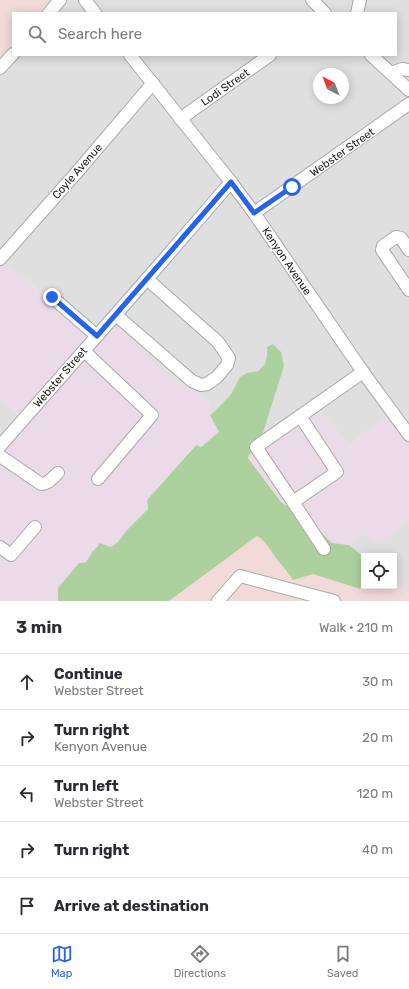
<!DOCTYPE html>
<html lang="en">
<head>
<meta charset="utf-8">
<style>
	body { margin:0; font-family:Rubik,sans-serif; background:#f7f7f7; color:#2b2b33 }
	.controls { position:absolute; right:12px; bottom:12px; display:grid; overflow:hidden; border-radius:0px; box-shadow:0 2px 10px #0003 }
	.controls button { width:36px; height:36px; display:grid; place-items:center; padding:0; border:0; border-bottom:1px solid #e1e1e2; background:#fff; color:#2b2b33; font:20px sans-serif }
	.compass { position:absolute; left:313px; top:68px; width:36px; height:36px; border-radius:50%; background:#fff; box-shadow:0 2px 10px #0003; rotate:318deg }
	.stop { position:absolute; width:12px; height:12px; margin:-9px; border:3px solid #2563eb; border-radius:50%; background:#fff }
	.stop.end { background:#2563eb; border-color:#fff; box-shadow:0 1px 4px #0008 }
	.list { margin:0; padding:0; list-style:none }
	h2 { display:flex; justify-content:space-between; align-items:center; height:52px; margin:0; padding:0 16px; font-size:17px }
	h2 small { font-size:13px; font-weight:400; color:#7c7c81 }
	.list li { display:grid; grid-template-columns:26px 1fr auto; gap:12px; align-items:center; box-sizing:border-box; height:56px; padding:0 16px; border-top:1px solid #e1e1e2 }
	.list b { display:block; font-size:15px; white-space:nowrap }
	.list p { margin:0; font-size:13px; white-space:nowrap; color:#7c7c81 }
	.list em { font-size:13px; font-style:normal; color:#7c7c81 }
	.icon { flex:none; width:22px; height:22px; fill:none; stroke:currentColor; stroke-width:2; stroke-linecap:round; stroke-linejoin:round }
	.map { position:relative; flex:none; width:409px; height:601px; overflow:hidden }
	.search { position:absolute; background:#fff; box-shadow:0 2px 10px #0003; left:12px; right:12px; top:12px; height:44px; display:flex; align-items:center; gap:10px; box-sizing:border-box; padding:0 14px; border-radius:0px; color:#7c7c81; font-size:15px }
	.sheet { height:332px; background:#fff }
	nav { display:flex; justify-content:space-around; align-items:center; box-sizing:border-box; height:56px; border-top:1px solid #e1e1e2; background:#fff; font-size:11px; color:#7c7c81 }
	nav a { display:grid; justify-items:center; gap:2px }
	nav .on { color:#2563eb }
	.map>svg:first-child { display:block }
	.residential { fill:#e0dfdf; fill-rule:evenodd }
	.commercial { fill:#f2dad9 }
	.industrial { fill:#ebdbe8 }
	.forest { fill:#add19e }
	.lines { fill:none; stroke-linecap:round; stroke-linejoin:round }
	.minor-casing { stroke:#a9a9a9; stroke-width:14 }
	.minor { stroke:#fff; stroke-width:12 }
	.route { stroke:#2563eb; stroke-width:5 }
	.labels { text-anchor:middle; stroke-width:3; stroke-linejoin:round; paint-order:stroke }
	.street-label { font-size:11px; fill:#222; stroke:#fff }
</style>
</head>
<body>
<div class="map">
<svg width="409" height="601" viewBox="0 0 409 601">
	<rect width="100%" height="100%" fill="#f2efe9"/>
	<g class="residential">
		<path d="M 66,0 L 409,0 L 409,434 L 393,413 L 349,445 L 319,410 L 272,437 L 263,433 L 284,366 L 267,347 L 267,356 L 265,364 L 258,371 L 247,373 L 240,377 L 231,394 L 215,411 L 210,415 L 208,401 L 161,370 L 113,322 L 93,340 L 57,309 L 27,279 L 20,277 L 1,261 L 0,262 L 0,76 L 3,73 L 18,55 L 396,55 L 396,13 L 55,13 ZM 319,74 L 343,74 L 343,98 L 319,98 Z"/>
		<polygon points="0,397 25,420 0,449"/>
		<polygon points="409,520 409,596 394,578 394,556 364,556 364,557 349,545 363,533 390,536"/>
	</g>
	<g class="commercial">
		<polygon points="0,0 66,0 55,13 13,13 13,55 3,73 0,76"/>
		<polygon points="257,536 260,537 270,548 278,561 293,580 313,573 360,589 364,586 394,586 394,578 409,596 409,601 169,601"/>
	</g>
	<g class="industrial">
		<polygon points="1,261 20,277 27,279 57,309 93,340 113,322 161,370 208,401 210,415 220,432 201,447 195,445 187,454 147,500 148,509 127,530 118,542 111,547 105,545 98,546 93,551 86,562 84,563 58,588 58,601 0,601 0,449 25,420 0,397 0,262"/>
		<polygon points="319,410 349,445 393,413 409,434 409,520 390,536 375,543 363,533 349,545 332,543 309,521 281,502 248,457 249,455 256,449 263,433 272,437"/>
	</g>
	<path class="forest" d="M 273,344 L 281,352 L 284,366 L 263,433 L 256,448 L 249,455 L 248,458 L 281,502 L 309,521 L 332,543 L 349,545 L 364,557 L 364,586 L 360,589 L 313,574 L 293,580 C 289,574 284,568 279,562 C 273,555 266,540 257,536 L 169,601 L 58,601 L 58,588 L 79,563 L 84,563 L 86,562 L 93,551 L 98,546 L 99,543 L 111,547 L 118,542 L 127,530 L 148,509 L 147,500 L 196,445 L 201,447 L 219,432 L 210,415 L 215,411 L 231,394 L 240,377 L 247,373 L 258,371 L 265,364 L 267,356 L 267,347 Z"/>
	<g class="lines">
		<defs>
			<g id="minor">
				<polyline points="85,0 95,13"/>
				<polyline points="312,0 325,13"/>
				<polyline points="49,13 60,0"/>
				<polyline points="357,13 360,0"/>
				<polyline points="130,55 231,182 254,213 363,372 409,435"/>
				<polyline points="371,55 409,90"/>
				<polyline points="0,68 13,54"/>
				<polyline points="391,73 402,69 409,70"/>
				<polyline points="180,119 270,55"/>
				<polyline points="254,213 409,104"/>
				<polyline points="409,250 401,238 396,237 383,246 382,250 409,290"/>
				<polyline points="0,259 78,171 153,83"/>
				<polyline points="52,297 97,336"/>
				<polyline points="116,315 192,381 201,385 207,384 217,377 227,365 229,358 218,342 147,279"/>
				<polyline points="84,351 152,415 98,479"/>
				<polyline points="300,416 337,472 293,502 256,447 363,372"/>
				<polyline points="0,446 147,279 231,182"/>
				<path d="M 0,456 L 41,484 C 49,484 53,477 58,473"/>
				<polyline points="293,502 324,549"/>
				<polyline points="0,547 11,555 35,527"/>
				<polyline points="218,601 240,576 334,601"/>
			</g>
		</defs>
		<use href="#minor" class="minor-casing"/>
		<use href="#minor" class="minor"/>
	</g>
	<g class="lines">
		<polyline class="route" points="52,297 97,336 231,182 254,213 292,187"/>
	</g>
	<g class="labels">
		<g class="street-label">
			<text transform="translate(225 87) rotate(-35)" y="4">Lodi Street</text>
			<text transform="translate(342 152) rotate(-35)" y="4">Webster Street</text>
			<text transform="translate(77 171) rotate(-49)" y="4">Coyle Avenue</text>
			<text transform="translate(287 261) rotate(56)" y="4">Kenyon Avenue</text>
			<text transform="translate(60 377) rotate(-49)" y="4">Webster Street</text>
		</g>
	</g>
</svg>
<div class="controls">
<button><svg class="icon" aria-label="locate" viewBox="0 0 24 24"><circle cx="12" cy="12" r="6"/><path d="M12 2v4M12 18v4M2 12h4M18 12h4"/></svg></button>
</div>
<svg class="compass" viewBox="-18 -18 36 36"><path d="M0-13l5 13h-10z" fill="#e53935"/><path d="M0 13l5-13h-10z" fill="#7c7c81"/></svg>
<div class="stop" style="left:292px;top:187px"></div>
<div class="stop end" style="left:52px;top:297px"></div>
<div class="search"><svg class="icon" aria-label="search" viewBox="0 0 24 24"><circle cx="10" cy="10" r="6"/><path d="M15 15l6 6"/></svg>Search here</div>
</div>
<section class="sheet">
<h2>3 min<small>Walk · 210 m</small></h2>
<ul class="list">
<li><svg class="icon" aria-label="ahead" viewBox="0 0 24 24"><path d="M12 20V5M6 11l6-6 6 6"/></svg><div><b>Continue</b><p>Webster Street</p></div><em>30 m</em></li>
<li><svg class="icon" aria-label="right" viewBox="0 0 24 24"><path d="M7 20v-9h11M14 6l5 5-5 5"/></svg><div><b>Turn right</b><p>Kenyon Avenue</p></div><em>20 m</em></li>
<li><svg class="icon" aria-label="left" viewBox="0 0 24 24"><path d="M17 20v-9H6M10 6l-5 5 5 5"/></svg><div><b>Turn left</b><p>Webster Street</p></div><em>120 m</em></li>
<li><svg class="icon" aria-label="right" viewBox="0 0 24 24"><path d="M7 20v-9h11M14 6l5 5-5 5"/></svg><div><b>Turn right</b></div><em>40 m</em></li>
<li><svg class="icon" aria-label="arrive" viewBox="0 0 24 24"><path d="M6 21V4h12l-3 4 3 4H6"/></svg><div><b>Arrive at destination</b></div></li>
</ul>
</section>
<nav>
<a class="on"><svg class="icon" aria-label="map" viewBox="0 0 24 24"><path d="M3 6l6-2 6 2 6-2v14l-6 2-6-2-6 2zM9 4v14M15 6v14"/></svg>Map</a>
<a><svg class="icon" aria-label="directions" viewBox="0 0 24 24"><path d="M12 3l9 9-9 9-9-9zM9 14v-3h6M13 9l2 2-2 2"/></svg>Directions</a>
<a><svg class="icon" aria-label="saved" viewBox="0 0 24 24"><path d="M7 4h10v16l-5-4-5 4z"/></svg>Saved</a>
</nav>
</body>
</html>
